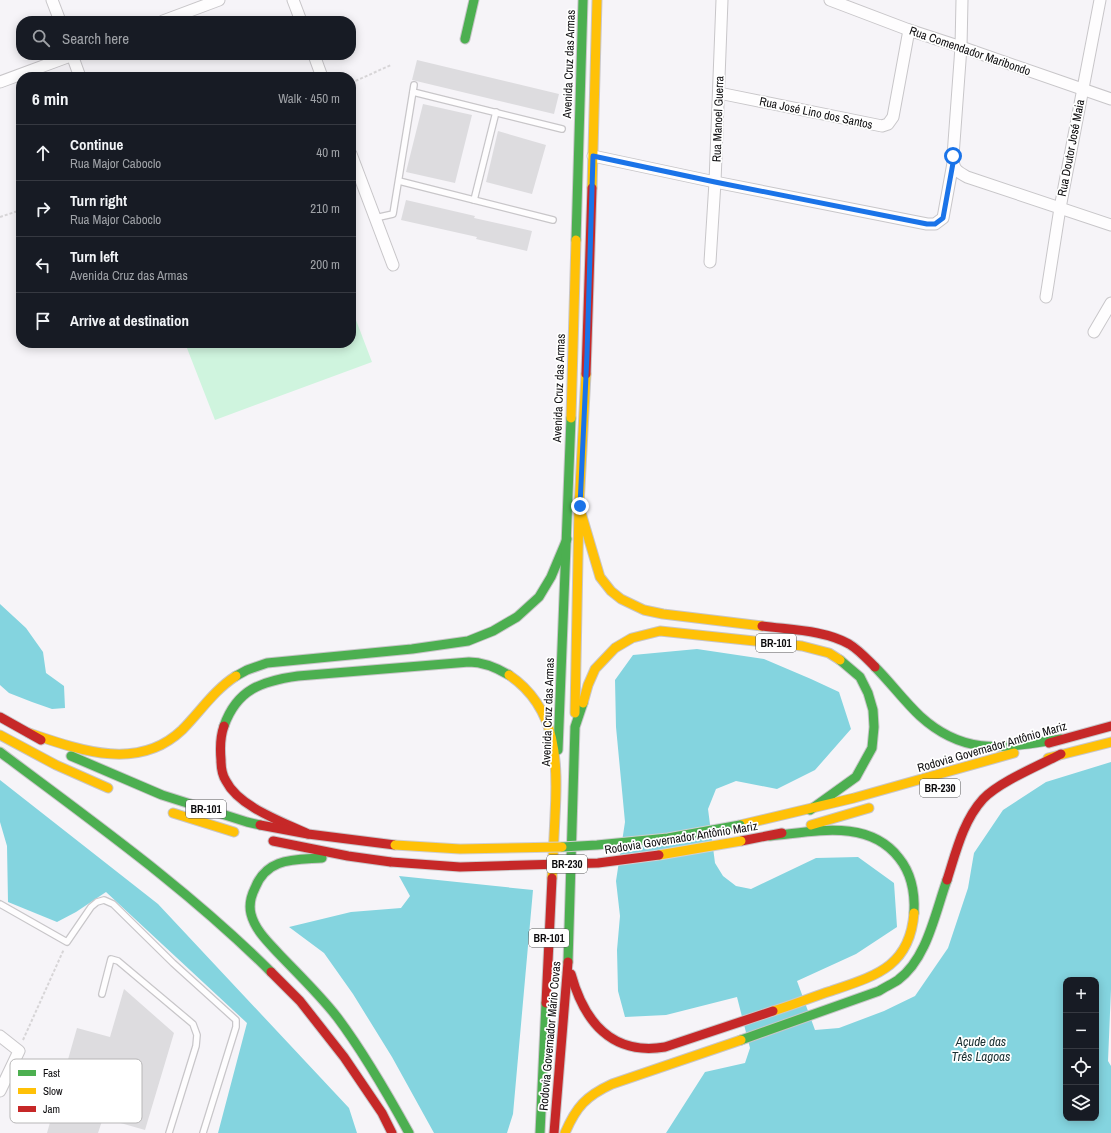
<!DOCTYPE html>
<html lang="en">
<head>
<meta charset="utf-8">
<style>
	body { margin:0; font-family:"Archivo Narrow",sans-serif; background:#242831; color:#f1f3f6 }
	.controls { position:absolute; right:12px; bottom:12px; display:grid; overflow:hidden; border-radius:8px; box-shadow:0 2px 10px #0003 }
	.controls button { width:36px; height:36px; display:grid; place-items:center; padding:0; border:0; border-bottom:1px solid #363941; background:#171b24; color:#f1f3f6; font:20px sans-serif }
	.stop { position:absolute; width:12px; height:12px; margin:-9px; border:3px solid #1a73e8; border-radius:50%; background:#fff }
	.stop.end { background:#1a73e8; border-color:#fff; box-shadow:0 1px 4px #0008 }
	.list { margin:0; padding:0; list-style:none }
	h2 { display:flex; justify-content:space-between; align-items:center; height:52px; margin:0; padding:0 16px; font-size:17px }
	h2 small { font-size:13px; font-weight:400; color:#9ea1a6 }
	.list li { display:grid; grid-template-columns:26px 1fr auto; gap:12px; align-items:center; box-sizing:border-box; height:56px; padding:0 16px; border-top:1px solid #363941 }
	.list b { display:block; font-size:15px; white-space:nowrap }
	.list p { margin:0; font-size:13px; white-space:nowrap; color:#9ea1a6 }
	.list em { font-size:13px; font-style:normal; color:#9ea1a6 }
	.icon { flex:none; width:22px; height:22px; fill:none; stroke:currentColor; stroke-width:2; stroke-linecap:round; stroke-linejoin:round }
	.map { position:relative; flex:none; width:1111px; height:1133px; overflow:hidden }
	.search { position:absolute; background:#171b24; box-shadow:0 2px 10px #0003; left:16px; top:16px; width:340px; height:44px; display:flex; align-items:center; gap:10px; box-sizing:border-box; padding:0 14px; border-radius:16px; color:#9ea1a6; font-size:15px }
	.panel { position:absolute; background:#171b24; box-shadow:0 2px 10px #0003; left:16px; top:72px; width:340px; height:276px; border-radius:16px }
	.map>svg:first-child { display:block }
	.green { fill:#cff4de }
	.water { fill:#84d4df; fill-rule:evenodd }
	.building { fill:#dddcdf }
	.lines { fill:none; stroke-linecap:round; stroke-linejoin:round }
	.lane-casing { stroke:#c8c6c9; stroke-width:8 }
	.street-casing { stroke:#c8c6c9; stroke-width:13 }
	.fast-casing { stroke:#c8c6c9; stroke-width:11 }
	.slow-casing { stroke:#c8c6c9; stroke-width:11 }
	.jam-casing { stroke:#c8c6c9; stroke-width:11 }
	.path { stroke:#d7d5d7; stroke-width:2; stroke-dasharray:3 2; stroke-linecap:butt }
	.lane { stroke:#fefdfe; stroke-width:5.5 }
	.street { stroke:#fefdfe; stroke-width:11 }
	.fast { stroke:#4caf50; stroke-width:9 }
	.slow { stroke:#ffc107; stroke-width:9 }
	.jam { stroke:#c62828; stroke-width:9 }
	.fast-bridge-casing { stroke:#d0cfd1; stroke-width:11; stroke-linecap:butt }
	.slow-bridge-casing { stroke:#d0cfd1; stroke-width:11; stroke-linecap:butt }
	.jam-bridge-casing { stroke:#d0cfd1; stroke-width:11; stroke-linecap:butt }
	.fast-bridge { stroke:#4caf50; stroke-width:9 }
	.slow-bridge { stroke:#ffc107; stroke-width:9 }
	.jam-bridge { stroke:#c62828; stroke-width:9 }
	.route { stroke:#1a73e8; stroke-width:5 }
	.labels { text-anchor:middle; stroke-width:3.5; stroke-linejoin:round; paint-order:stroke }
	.shield { fill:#fff; stroke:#565657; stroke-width:1 }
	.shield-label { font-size:11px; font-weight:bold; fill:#0e0d0f }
	.street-label { font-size:12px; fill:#0e0d0f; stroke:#fff }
	.water-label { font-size:13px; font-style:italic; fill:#1b3032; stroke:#fff }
	.key { fill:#fff; stroke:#b7b6b7; stroke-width:1 }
	.key-label { font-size:11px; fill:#0e0d0f }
</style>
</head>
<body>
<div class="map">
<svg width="1111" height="1133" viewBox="0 0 1111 1133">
	<rect width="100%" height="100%" fill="#f6f4f8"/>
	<polygon class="green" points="351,307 372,362 215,420 185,343 351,343"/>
	<g class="water">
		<polygon points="0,604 26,628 43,652 46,673 64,686 65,708 52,709 32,702 9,693 0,685"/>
		<path d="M 697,649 L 764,659 L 811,679 L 839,692 L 851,729 L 815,770 L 777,789 L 736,781 L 716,789 L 708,809 L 715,863 L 723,876 L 736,886 L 751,889 L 816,858 L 858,857 L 894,883 L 897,927 L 856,954 L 797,981 L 815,1030 L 839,1028 L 884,1011 L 915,996 L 948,948 L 968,888 L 974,853 L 1003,810 L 1046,782 L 1111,762 L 1111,989 L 1108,1061 L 1111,1066 L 1111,1133 L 666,1133 L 705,1072 L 745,1063 L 750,1048 L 737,997 L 666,1015 L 625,1017 L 618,991 L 617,950 L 620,916 L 616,881 L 625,822 L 616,727 L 615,680 L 633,655 ZM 1066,980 L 1096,980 L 1096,1118 L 1066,1118 Z"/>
		<polygon points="0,780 158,904 349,1108 357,1133 218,1133 247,1023 106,892 76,912 57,922 8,902 7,846 0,822"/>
		<polygon points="399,876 533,890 513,1114 507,1133 434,1133 392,1057 353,994 324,953 289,927 351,912 401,908 410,896"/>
	</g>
	<g class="building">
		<polygon points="417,60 559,94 554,114 412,80"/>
		<polygon points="423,104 472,115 455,183 406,172"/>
		<polygon points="498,131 546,145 532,194 486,182"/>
		<polygon points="406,200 475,216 474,218 532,231 527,251 476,239 477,237 401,220"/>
		<polygon points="124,989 174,1033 145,1130 103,1118 98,1133 47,1133 77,1028 110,1037"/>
	</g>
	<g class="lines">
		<defs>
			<g id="lane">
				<polyline points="413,92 562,129"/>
				<polyline points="399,181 553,220"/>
				<polyline points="474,200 496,112"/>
				<polyline points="375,218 393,214 414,85"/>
				<polyline points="0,904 67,942 91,907 97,902 104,900 113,904 173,963 236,1020 236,1027 203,1133"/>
				<polyline points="102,994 111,959 118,961 193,1024 197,1035 196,1046 169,1133"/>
			</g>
			<g id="street">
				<polyline points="52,0 60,21"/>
				<polyline points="293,0 301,21"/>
				<polyline points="830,0 909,30 961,47 1111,99"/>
				<path d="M 962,0 L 961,47 L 953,156 C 953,169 956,171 967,177 L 1111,225"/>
				<polyline points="163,21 219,0"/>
				<polyline points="72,55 80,77"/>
				<polyline points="314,55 322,77"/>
				<polyline points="0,82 73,55"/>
				<polyline points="719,93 882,126 888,124 893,117 909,30"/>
				<polyline points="351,154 393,265"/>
				<polyline points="593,156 715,182 927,224 935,224 943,218 953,163"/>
				<polyline points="710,262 715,182 722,0"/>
				<polyline points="1046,297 1060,208 1100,0"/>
				<polyline points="1094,332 1111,303"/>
				<polyline points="0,1036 19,1051 0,1091"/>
			</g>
			<g id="fast">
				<polyline points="465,39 474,0"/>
				<polyline points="576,240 583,0"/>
				<path d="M 875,667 C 891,683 904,701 920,716 C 966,758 1006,747 1061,739"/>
				<polyline points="236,676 247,670 267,663 412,649 468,641 493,631 517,617 539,597 551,577 567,539"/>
				<path d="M 224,726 C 237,689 262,681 298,676 L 469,662 C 484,662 497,668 509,675"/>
				<polyline points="558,750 571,418"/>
				<path d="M 0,752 C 93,822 188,889 271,972"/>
				<polyline points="71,756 162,795 247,822 260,825"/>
				<polyline points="810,810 856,777 872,748 874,727 873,710 868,693 860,677 840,660"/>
				<path d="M 770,836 C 814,832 868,818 899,858 C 912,874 915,893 914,913"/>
				<path d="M 322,858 C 295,860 267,857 255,888 C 251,896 249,906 251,914 C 255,930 268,942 279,954 C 298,974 320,995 337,1017 C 364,1053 387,1093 409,1133"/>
				<polyline points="568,962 575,727 583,703"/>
				<path d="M 741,1040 L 879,991 C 885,987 892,984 898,980 C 927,959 935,913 947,880"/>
				<polyline points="540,1133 546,1003"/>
			</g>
			<g id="slow">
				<polyline points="592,188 597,0"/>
				<polyline points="571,418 576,240"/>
				<polyline points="579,506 600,577 611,591 621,599 644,610 663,614 762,626"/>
				<path d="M 509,675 C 558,708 558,763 555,816 C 554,837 553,857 552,878"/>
				<polyline points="583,703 588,685 595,669 615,648 632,638 660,631 802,646 829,653 840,660"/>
				<polyline points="575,713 579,506 586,374"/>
				<path d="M 29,733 C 79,750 138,772 182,730 C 200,712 214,690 236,676"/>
				<polyline points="0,735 56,765 108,788"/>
				<polyline points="1048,758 1111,742"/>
				<polyline points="173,813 234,832"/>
				<polyline points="740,825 854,798 1014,753"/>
				<polyline points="811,825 869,808"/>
				<path d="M 773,1011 C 793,1005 812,997 831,991 C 875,976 910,967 914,913"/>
				<path d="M 565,1133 C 576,1107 586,1096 612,1084 L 741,1040"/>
			</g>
			<g id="jam">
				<polyline points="586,374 592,188"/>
				<path d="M 762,626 C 791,630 824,630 849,644 C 859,650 867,659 875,667"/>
				<polyline points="0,717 41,740"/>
				<path d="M 224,726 C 220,737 220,749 221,760 C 221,767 222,775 226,781 C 239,807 283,822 308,834"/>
				<polyline points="1049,743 1111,726"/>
				<polyline points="260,825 308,834 395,845"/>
				<polyline points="273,841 348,856 391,862"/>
				<polyline points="741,841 782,833"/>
				<path d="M 947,880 C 956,852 963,821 983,799 C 999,782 1040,765 1061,754"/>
				<polyline points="271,972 300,1001 344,1057 382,1113 392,1133"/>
				<path d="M 571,974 C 584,1021 611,1056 665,1047 L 773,1011"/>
				<polyline points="546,1003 552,878"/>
				<polyline points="554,1133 568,962"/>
			</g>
		</defs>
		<use href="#lane" class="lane-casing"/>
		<use href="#street" class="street-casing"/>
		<use href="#fast" class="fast-casing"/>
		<use href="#slow" class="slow-casing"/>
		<use href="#jam" class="jam-casing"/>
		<g class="path">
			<polyline points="351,83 391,65"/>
			<polyline points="0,217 21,210"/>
			<polyline points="23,1040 64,949"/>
		</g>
		<use href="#lane" class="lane"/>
		<use href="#street" class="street"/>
		<use href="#fast" class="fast"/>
		<use href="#slow" class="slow"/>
		<use href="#jam" class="jam"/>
		<defs>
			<polyline id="fast-bridge" points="562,847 597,845 668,838 740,825"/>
			<g id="slow-bridge">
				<polyline points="395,845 460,849 562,847"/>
				<polyline points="659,855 741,841"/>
			</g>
			<polyline id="jam-bridge" points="391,862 460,867 598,863 659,855"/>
		</defs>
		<use href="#fast-bridge" class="fast-bridge-casing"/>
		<use href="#slow-bridge" class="slow-bridge-casing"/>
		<use href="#jam-bridge" class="jam-bridge-casing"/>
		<use href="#fast-bridge" class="fast-bridge"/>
		<use href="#slow-bridge" class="slow-bridge"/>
		<use href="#jam-bridge" class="jam-bridge"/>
	</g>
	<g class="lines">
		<polyline class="route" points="580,506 587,354 593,156 715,182 927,224 935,224 943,218 953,163 953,156"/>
	</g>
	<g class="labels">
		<g class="shield">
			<rect x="756" y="634" width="40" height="18" rx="3"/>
			<rect x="920" y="779" width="40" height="18" rx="3"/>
			<rect x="186" y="800" width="40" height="18" rx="3"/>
			<rect x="547" y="855" width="40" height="18" rx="3"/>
			<rect x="529" y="929" width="40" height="18" rx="3"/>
		</g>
		<g class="shield-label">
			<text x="776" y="647">BR-101</text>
			<text x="940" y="792">BR-230</text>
			<text x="206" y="813">BR-101</text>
			<text x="567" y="868">BR-230</text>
			<text x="549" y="942">BR-101</text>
		</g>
		<g class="street-label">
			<text transform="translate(970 51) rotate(19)" y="4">Rua Comendador Maribondo</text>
			<text transform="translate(569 64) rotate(-88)" y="4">Avenida Cruz das Armas</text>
			<text transform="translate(816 113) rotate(12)" y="4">Rua José Lino dos Santos</text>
			<text transform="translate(718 119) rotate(-88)" y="4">Rua Manoel Guerra</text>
			<text transform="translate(1071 148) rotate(-79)" y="4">Rua Doutor José Maia</text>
			<text transform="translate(559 388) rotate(-88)" y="4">Avenida Cruz das Armas</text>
			<text transform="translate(548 712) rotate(-88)" y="4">Avenida Cruz das Armas</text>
			<text transform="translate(992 747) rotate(-16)" y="4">Rodovia Governador Antônio Mariz</text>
			<text transform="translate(681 838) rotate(-9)" y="4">Rodovia Governador Antônio Mariz</text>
			<text transform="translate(550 1036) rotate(-85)" y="4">Rodovia Governador Mário Covas</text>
		</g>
		<g class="water-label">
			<text x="981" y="1046">Açude das<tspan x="981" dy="15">Três Lagoas</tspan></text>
		</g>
	</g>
	<rect x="10" y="1059" width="132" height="64" rx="6" class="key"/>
	<rect x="18" y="1070" width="18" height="6" fill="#4caf50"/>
	<rect x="18" y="1088" width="18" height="6" fill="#ffc107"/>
	<rect x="18" y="1106" width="18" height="6" fill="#c62828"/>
	<g class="key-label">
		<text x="43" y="1077">Fast</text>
		<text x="43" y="1095">Slow</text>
		<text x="43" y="1113">Jam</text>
	</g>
</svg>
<div class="controls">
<button>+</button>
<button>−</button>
<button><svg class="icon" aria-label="locate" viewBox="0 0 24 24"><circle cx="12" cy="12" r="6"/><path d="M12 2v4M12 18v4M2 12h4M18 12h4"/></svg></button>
<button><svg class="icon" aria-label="layers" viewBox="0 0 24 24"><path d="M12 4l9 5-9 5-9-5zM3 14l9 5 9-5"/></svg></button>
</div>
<div class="stop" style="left:953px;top:156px"></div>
<div class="stop end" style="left:580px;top:506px"></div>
<div class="search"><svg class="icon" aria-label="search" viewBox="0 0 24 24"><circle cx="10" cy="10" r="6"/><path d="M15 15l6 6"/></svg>Search here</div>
<section class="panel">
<h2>6 min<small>Walk · 450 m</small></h2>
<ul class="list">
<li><svg class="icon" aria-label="ahead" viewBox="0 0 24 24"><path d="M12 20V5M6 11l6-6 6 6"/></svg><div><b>Continue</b><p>Rua Major Caboclo</p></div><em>40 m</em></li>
<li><svg class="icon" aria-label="right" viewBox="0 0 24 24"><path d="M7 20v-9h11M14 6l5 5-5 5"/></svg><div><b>Turn right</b><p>Rua Major Caboclo</p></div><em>210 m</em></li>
<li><svg class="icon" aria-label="left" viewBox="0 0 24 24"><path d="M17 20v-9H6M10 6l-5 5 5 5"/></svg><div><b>Turn left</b><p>Avenida Cruz das Armas</p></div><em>200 m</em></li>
<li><svg class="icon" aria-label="arrive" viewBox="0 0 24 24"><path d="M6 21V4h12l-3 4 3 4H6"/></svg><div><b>Arrive at destination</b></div></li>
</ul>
</section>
</div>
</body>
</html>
